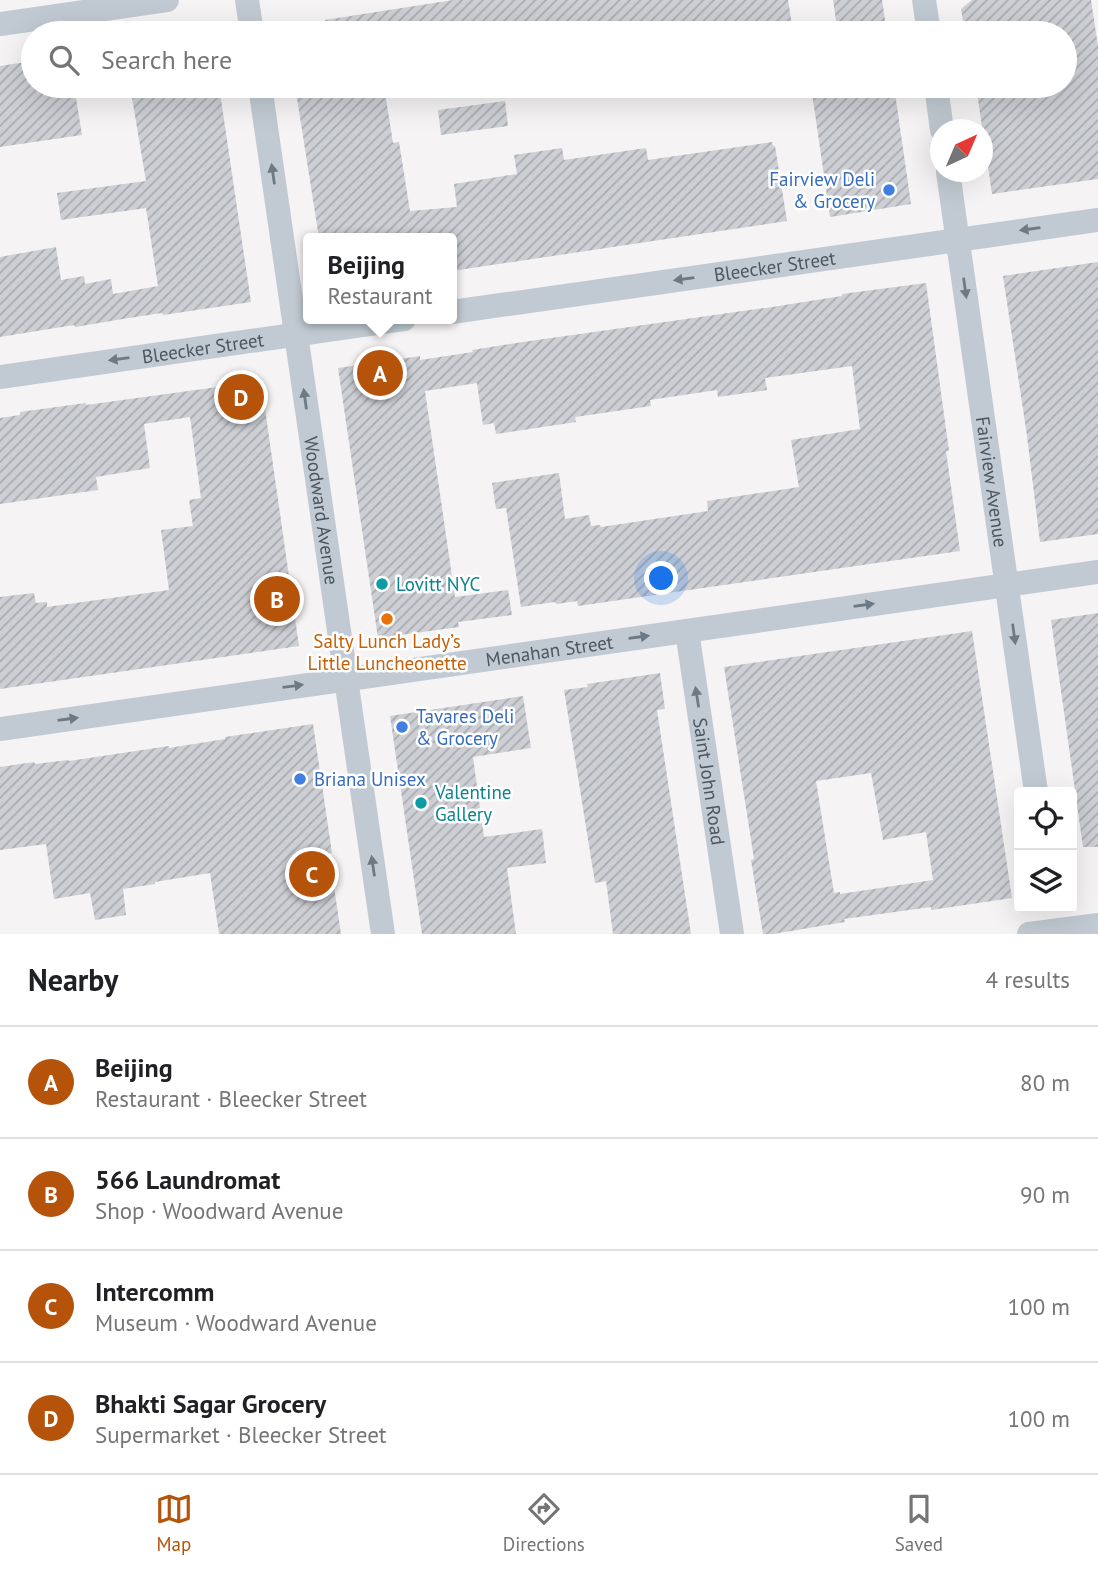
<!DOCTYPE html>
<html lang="en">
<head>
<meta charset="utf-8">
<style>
	body { margin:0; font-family:"PT Sans",sans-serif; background:#f2f2f2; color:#202124 }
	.controls { position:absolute; right:21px; bottom:21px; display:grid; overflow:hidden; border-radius:7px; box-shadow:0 7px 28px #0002 }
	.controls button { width:63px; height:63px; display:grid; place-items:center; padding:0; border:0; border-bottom:2px solid #e0e0e0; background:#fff; color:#202124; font:35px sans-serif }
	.compass { position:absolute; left:930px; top:119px; width:63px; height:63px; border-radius:50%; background:#fff; box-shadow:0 7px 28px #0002; rotate:44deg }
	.you { position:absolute; left:662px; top:579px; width:24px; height:24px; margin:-18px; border:5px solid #fff; border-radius:50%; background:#1a73e8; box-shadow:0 0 0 10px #1a73e833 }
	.badge { display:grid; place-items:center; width:46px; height:46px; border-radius:50%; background:#b45309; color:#fff; font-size:23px; font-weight:700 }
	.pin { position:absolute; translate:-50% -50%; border:4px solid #fff; box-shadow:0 2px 7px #0006 }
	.popup { position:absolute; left:303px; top:233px; width:154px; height:91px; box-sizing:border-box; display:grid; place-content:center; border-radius:7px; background:#fff; filter:drop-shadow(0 2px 5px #0005); font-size:23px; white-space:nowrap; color:#757577 }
	.popup b { font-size:26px; color:#202124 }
	.popup::after { content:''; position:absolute; left:50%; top:100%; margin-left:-14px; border:14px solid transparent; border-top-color:#fff }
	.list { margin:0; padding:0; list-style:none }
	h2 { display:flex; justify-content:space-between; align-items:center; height:91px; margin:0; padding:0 28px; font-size:30px }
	h2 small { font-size:23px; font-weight:400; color:#757577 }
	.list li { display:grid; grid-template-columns:46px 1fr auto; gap:21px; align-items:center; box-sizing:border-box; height:112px; padding:0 28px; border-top:2px solid #e0e0e0 }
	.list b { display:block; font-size:26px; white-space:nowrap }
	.list p { margin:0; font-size:23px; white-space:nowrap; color:#757577 }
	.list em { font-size:23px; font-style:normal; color:#757577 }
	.icon { flex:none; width:38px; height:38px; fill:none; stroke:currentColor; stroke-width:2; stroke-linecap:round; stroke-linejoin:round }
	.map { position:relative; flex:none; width:1098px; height:934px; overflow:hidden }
	.search { position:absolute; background:#fff; box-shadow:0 7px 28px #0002; left:21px; right:21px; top:21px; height:77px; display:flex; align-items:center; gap:18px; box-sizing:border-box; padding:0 24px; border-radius:38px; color:#757577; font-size:26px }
	.sheet { height:539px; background:#fff }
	nav { display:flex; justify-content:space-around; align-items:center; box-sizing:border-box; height:98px; border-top:2px solid #e0e0e0; background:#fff; font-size:19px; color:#757577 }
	nav a { display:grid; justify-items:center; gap:4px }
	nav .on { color:#b45309 }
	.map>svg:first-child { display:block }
	.building { fill:url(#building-hatch); fill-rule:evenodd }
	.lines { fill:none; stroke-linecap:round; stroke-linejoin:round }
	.street { stroke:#c1cad2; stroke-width:24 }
	.oneway { fill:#6e7983 }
	.shop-dot { fill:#3f7fe0; stroke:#fff; stroke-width:2.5 }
	.culture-dot { fill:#0f9aa8; stroke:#fff; stroke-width:2.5 }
	.food-dot { fill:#e8710a; stroke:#fff; stroke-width:2.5 }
	.labels { text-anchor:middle; stroke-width:5; stroke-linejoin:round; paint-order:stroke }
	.shop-label { font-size:19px; fill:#366cbe; stroke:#fff; text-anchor:start }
	.street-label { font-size:19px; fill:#4a5661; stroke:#fff }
	.culture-label { font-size:19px; fill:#0d838f; stroke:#fff; text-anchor:start }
	.food-label { font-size:19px; fill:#c56008; stroke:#fff }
</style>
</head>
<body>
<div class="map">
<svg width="1098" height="934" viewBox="0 0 1098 934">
	<defs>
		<pattern id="building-hatch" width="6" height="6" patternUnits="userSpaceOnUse" patternTransform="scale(1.75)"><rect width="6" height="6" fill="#cdcfd5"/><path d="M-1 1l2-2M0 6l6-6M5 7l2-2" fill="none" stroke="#a8abb0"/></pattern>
	</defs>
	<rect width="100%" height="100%" fill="#f5f3f3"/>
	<g class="building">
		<polygon points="453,0 788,0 793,32 780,33 326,33 325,20"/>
		<polygon points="833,0 882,0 887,33 838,33"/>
		<polygon points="972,0 1091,0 1098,46 1098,179 992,194 976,86 1065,86 1065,33 965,33 961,9"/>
		<polygon points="33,61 33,86 74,86 82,135 0,147 0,66"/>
		<polygon points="130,86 219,86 251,302 163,315 162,313 129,318 75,327 74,325 0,337 0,257 56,247 61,280 84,276 85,284 111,279 113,294 158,286 146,208 61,220 57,193 146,181"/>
		<polygon points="299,86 384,86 393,143 399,142 410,211 457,207 454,184 517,174 514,155 562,148 564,160 646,148 648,160 772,142 773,146 775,146 787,221 452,271 452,238 319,238 296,92 300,91"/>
		<polygon points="811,86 894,86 911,204 830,217"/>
		<polygon points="505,101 508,126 441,135 438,110"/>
		<polygon points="1098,262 1098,534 1040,542 1027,436 1003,276"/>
		<polygon points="926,283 949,451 946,451 960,551 578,606 577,601 557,604 554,602 521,607 506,508 496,509 492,483 559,473 565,519 589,515 591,526 600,525 601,527 708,511 707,501 799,487 791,440 860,429 852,366 765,378 767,390 718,397 717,390 650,400 651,406 575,417 576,422 496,434 494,423 483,425 477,383 425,391 455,597 508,590 512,615 458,622 459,627 378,638 338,368 420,356 420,360 473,352 472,350 523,342 772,307 842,296 842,294"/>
		<polygon points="261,381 299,646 0,689 0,597 34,593 36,603 47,602 47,607 169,590 161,530 193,526 189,500 201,498 190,417 144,424 150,468 96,477 98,490 0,504 0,418 20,415 20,412 86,403 86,405"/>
		<polygon points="1098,613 1098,847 1083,847 1051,620"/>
		<path d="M 972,631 L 1012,898 L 931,910 L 931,907 L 844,919 L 845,922 L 773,934 L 763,934 L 751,860 L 754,859 L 724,667 ZM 871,773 L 883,840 L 926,832 L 933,880 L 840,894 L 840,892 L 834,893 L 816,781 Z"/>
		<polygon points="660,673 665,709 657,710 691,934 613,934 606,881 595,883 564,690 588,687 587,684"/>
		<polygon points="523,696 531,748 473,757 484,837 542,829 546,863 507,868 516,934 422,934 390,716"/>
		<polygon points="313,724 332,853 329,853 341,934 219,934 210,873 155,882 155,884 123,889 126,915 95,920 90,893 54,899 46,844 0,850 0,767 34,762 35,764 68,760 69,761 169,746 169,748 225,739 225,737"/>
	</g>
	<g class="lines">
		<g class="street">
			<polyline points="247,0 252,33"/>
			<polyline points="924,0 929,33"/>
			<polyline points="0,24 167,0"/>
			<path id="s1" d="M 260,86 L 383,934"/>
			<polyline points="936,86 942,130"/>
			<path id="s2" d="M 948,172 L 1036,792"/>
			<path id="s3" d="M 452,312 L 1098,220"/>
			<path id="s4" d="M 0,377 L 404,319"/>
			<path id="s5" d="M 687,631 L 732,934"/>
			<path id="s6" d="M 0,729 L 1098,572"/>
			<polyline points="1029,934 1098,925"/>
		</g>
	</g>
	<defs><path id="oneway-solid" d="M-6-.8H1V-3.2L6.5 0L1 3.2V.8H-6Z" transform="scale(1.75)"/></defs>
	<g class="oneway">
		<use href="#oneway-solid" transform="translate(273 174) rotate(-98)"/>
		<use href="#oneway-solid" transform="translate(1030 229) rotate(172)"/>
		<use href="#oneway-solid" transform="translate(684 279) rotate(172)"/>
		<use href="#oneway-solid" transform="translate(965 288) rotate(82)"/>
		<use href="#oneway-solid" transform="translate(119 359) rotate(172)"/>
		<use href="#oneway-solid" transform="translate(305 399) rotate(-98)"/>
		<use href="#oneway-solid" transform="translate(864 605) rotate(-8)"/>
		<use href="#oneway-solid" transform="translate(1014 634) rotate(82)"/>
		<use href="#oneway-solid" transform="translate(639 637) rotate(-8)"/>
		<use href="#oneway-solid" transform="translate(293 686) rotate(-7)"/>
		<use href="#oneway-solid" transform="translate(697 697) rotate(-99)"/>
		<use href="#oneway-solid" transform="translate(68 719) rotate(-8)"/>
		<use href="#oneway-solid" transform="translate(373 866) rotate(-98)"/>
	</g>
	<g class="shop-dot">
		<circle cx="889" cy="190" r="7"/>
		<circle cx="402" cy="727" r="7"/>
		<circle cx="300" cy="779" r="7"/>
	</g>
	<g class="culture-dot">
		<circle cx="382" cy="584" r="7"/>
		<circle cx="421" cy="803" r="7"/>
	</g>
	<circle class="food-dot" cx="387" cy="619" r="7"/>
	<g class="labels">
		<g class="shop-label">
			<text x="875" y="186" text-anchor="end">Fairview Deli<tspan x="875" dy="22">&amp; Grocery</tspan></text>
			<text x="416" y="723">Tavares Deli<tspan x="416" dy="22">&amp; Grocery</tspan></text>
			<text x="314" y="786">Briana Unisex</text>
		</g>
		<g class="street-label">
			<text dy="7" stroke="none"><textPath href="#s3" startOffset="326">Bleecker Street</textPath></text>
			<text dy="7" stroke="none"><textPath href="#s4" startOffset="205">Bleecker Street</textPath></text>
			<text dy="7" stroke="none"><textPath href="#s2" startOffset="313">Fairview Avenue</textPath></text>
			<text dy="7" stroke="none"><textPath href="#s1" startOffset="429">Woodward Avenue</textPath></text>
			<text dy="7" stroke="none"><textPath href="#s6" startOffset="555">Menahan Street</textPath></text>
			<text dy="7" stroke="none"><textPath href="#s5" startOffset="152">Saint John Road</textPath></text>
		</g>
		<g class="culture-label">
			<text x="396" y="591">Lovitt NYC</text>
			<text x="435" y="799">Valentine<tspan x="435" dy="22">Gallery</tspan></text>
		</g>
		<g class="food-label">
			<text x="387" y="648">Salty Lunch Lady’s<tspan x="387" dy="22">Little Luncheonette</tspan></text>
		</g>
	</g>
</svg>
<div class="controls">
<button><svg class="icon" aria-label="locate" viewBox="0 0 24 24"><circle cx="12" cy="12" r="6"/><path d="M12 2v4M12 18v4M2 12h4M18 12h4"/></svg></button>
<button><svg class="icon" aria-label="layers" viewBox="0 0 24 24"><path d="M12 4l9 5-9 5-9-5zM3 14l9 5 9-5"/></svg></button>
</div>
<svg class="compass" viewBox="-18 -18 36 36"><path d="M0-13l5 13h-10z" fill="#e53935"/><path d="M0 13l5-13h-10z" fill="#757577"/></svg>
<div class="you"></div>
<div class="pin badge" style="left:380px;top:373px">A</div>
<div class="popup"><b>Beijing</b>Restaurant</div>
<div class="pin badge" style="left:277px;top:599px">B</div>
<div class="pin badge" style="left:312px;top:874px">C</div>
<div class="pin badge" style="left:241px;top:397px">D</div>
<div class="search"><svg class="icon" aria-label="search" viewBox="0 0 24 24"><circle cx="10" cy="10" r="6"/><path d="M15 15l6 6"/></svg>Search here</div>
</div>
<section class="sheet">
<h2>Nearby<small>4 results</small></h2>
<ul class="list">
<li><span class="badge">A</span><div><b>Beijing</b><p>Restaurant · Bleecker Street</p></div><em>80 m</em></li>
<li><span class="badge">B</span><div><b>566 Laundromat</b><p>Shop · Woodward Avenue</p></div><em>90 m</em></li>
<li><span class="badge">C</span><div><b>Intercomm</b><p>Museum · Woodward Avenue</p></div><em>100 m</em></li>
<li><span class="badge">D</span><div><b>Bhakti Sagar Grocery</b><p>Supermarket · Bleecker Street</p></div><em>100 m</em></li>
</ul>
</section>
<nav>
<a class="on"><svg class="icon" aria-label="map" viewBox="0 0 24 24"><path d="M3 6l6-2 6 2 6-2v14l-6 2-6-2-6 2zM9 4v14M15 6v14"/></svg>Map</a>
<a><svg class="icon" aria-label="directions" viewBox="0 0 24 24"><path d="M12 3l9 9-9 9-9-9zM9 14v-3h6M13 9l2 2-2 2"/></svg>Directions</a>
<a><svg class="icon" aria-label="saved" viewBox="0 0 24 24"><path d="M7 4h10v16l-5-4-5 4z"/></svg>Saved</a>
</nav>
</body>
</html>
